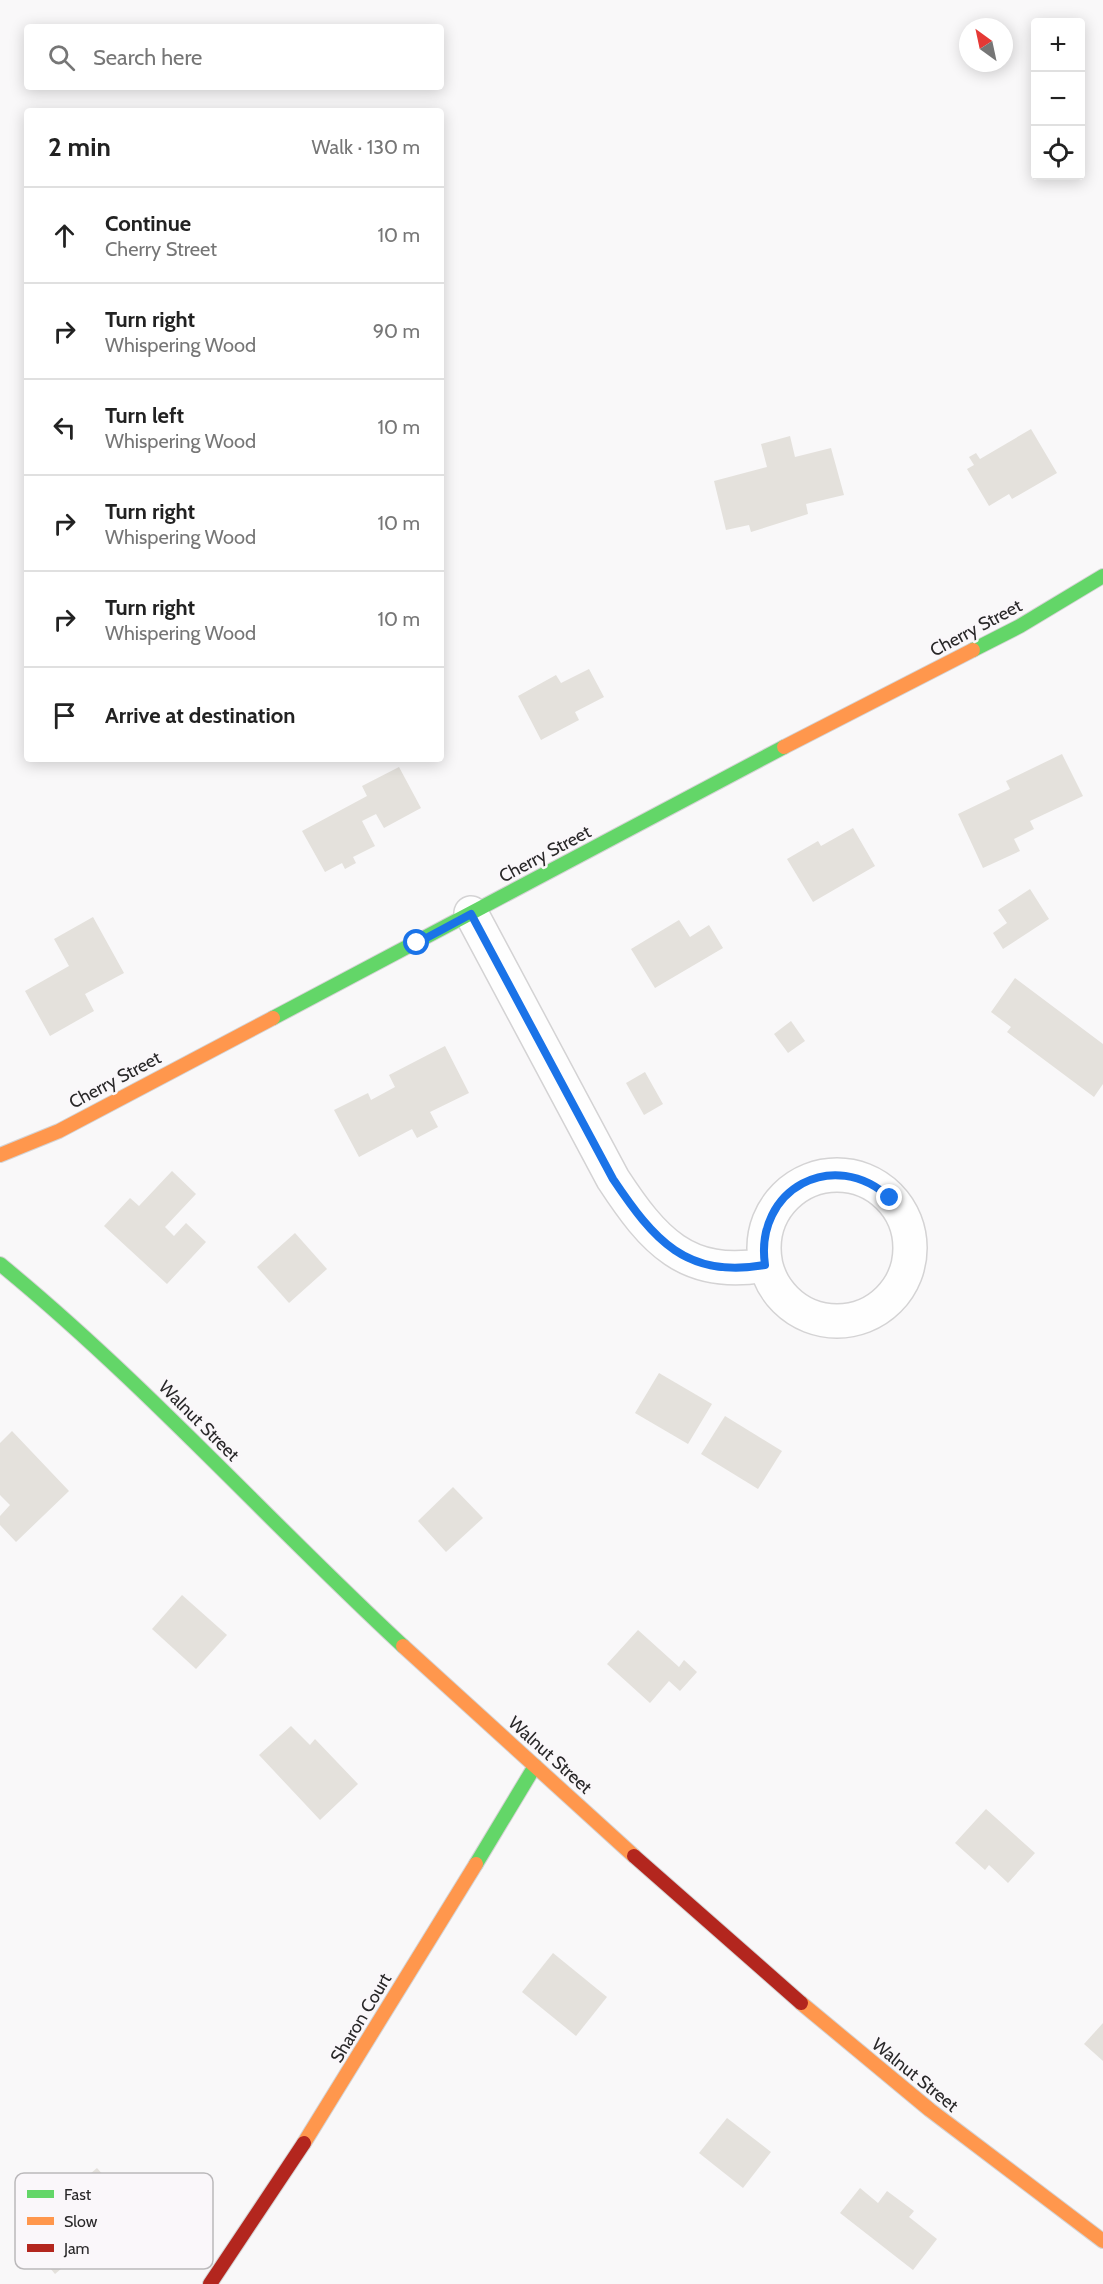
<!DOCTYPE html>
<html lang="en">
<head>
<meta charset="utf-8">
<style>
	body { margin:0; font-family:Cabin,sans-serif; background:#f2f2f2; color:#222 }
	.controls { position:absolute; right:18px; top:18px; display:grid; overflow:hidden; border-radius:6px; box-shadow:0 3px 15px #0003 }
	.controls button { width:54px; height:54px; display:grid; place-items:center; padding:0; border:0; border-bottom:2px solid #e0e0e0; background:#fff; color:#222; font:30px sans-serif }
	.compass { position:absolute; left:959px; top:18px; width:54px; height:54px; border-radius:50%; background:#fff; box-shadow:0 3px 15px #0003; rotate:327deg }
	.stop { position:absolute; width:18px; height:18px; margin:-14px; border:4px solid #1a73e8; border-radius:50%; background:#fff }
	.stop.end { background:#1a73e8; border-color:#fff; box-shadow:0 2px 6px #0008 }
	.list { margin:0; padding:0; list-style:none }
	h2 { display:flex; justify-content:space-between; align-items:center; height:78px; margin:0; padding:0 24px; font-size:26px }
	h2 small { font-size:20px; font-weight:400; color:#767676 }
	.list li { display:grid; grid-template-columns:39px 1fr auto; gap:18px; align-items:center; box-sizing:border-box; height:96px; padding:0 24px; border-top:2px solid #e0e0e0 }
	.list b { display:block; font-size:22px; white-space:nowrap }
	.list p { margin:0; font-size:20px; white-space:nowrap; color:#767676 }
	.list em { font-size:20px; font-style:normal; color:#767676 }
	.icon { flex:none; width:33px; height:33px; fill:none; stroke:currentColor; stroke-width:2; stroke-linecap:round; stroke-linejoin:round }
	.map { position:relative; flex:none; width:1103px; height:2284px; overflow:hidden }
	.search { position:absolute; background:#fff; box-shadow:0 3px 15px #0003; left:24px; top:24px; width:420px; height:66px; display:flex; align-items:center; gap:15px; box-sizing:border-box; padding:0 21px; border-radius:6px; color:#767676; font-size:22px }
	.panel { position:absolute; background:#fff; box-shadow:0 3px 15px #0003; left:24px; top:108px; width:420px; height:654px; border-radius:6px }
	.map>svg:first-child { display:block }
	.building { fill:#e4e1dc }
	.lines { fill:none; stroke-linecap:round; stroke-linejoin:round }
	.street-casing { stroke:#d4d3d4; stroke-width:36 }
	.fast-casing { stroke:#d4d3d4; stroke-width:16 }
	.slow-casing { stroke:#d4d3d4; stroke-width:16 }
	.jam-casing { stroke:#d4d3d4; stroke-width:16 }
	.street { stroke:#fefefe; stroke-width:33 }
	.fast { stroke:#63d668; stroke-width:14 }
	.slow { stroke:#ff974d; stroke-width:14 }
	.jam { stroke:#b3261e; stroke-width:14 }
	.route { stroke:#1a73e8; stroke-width:8 }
	.labels { text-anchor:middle; stroke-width:5; stroke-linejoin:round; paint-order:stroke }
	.street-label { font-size:18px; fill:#292829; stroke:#faf7fa }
	.key { fill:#faf7fa; stroke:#bbb9bb; stroke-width:1.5 }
	.key-label { font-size:16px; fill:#292829 }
</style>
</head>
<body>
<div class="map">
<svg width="1103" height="2284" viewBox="0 0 1103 2284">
	<rect width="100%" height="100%" fill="#f9f8f9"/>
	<g class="building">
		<polygon points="1031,429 1057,473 1012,499 1009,494 989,506 967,469 974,465 969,457 976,453 980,459"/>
		<polygon points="790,436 795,457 831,448 844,495 806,504 808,514 751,532 749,525 726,530 714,481 767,467 761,444"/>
		<polygon points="589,669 604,697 575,712 579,720 541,740 518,696 556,675 561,683"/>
		<polygon points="1062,754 1083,796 1030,821 1034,829 1014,839 1020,851 983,868 958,814 1010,789 1006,781"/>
		<polygon points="399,767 421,808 384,828 376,814 362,821 375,846 353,857 356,863 345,869 342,863 325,872 302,831 367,796 362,786"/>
		<polygon points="853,828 875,866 813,902 787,859 818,841 821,846"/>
		<polygon points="1030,889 1049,919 1003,949 993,933 1007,923 998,910"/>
		<polygon points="93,917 124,973 85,994 94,1011 50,1036 25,991 69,966 54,939"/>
		<polygon points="679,920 690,937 709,925 723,948 655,988 631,949"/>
		<polygon points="1015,978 1103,1044 1103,1084 1094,1097 1007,1032 1011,1027 991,1012"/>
		<polygon points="791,1021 805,1041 788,1053 774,1034"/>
		<polygon points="445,1046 469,1093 430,1112 438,1127 417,1138 412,1129 359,1157 334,1110 368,1093 371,1100 395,1087 389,1075"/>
		<polygon points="645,1072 663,1104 644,1115 626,1083"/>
		<polygon points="172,1171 196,1194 165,1227 174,1236 186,1223 206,1242 167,1284 104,1226 130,1198 139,1206"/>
		<polygon points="295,1233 327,1269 289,1303 257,1267"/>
		<polygon points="659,1373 712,1404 688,1444 635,1413"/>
		<polygon points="725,1416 782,1451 758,1489 701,1454"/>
		<polygon points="12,1431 69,1491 16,1542 0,1525 0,1516 10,1505 0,1495 0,1443"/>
		<polygon points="453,1487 483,1518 446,1552 418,1521"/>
		<polygon points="182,1595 227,1635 196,1669 152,1629"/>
		<polygon points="638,1630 679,1667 684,1660 697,1672 680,1691 669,1681 650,1703 607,1664"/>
		<polygon points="291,1726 310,1745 315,1739 358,1784 320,1820 259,1755"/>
		<polygon points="986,1809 1035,1853 1008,1883 989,1865 985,1870 955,1843"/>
		<polygon points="553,1953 607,1997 576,2036 522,1992"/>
		<polygon points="1103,2023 1103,2061 1084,2044"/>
		<polygon points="727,2118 771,2152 743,2188 699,2153"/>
		<polygon points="97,2168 126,2201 96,2226 103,2233 55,2274 21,2233"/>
		<polygon points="860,2188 878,2203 887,2191 914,2211 909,2217 937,2239 913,2270 840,2213"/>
	</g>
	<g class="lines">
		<defs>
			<g id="street">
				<path d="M 471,913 L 613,1179 C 653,1240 686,1279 765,1265"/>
				<circle cx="837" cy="1248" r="73"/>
			</g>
			<g id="fast">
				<polyline points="973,650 1020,626 1103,576"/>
				<polyline points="273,1018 784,747"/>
				<path d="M 0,1264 C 144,1382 267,1520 403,1646"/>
				<polyline points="476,1864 535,1766"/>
			</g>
			<g id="slow">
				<polyline points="784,747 973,650"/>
				<polyline points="0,1155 59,1131 273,1018"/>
				<polyline points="403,1646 634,1856"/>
				<polyline points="801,2003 930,2110 1103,2241"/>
				<polyline points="304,2143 476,1864"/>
			</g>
			<g id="jam">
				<polyline points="634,1856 801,2003"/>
				<polyline points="210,2284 304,2143"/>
			</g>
		</defs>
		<use href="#street" class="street-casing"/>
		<use href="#fast" class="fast-casing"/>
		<use href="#slow" class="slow-casing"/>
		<use href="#jam" class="jam-casing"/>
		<use href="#street" class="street"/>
		<use href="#fast" class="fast"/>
		<use href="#slow" class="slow"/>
		<use href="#jam" class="jam"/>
	</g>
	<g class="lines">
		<path class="route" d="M 417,943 L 471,914 L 613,1179 C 654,1240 686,1279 765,1265 C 754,1189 834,1146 890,1198"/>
	</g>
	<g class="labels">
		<g class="street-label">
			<text transform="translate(976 628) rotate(-28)" y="6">Cherry Street</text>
			<text transform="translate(545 854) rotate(-28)" y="6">Cherry Street</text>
			<text transform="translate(115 1080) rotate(-28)" y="6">Cherry Street</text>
			<text transform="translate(199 1421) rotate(45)" y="6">Walnut Street</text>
			<text transform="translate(550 1755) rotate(42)" y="6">Walnut Street</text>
			<text transform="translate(361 2018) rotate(-59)" y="6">Sharon Court</text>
			<text transform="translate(915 2075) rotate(39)" y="6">Walnut Street</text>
		</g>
	</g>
	<rect x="15" y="2173" width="198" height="96" rx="9" class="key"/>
	<rect x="27" y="2190" width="27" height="8" fill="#63d668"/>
	<rect x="27" y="2217" width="27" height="8" fill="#ff974d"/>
	<rect x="27" y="2244" width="27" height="8" fill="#b3261e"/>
	<g class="key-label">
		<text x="64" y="2200">Fast</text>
		<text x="64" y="2227">Slow</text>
		<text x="64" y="2254">Jam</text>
	</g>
</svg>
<div class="controls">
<button>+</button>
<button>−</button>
<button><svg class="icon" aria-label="locate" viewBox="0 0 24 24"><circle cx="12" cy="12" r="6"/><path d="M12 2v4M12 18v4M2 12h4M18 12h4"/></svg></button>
</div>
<svg class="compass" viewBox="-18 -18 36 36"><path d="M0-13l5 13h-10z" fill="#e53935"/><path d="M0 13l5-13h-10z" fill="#767676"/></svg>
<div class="stop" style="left:417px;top:943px"></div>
<div class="stop end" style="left:890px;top:1198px"></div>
<div class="search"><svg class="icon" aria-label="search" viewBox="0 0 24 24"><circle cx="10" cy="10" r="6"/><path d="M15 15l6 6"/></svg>Search here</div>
<section class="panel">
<h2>2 min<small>Walk · 130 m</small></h2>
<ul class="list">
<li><svg class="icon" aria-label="ahead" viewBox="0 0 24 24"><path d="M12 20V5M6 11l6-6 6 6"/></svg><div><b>Continue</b><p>Cherry Street</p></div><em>10 m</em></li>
<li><svg class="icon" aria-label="right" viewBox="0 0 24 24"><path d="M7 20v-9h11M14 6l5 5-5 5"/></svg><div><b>Turn right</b><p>Whispering Wood</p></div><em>90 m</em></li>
<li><svg class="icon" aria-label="left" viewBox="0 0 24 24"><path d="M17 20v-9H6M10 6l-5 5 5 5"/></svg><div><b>Turn left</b><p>Whispering Wood</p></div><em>10 m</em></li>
<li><svg class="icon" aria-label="right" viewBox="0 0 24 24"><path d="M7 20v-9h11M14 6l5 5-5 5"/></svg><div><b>Turn right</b><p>Whispering Wood</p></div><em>10 m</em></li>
<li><svg class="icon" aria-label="right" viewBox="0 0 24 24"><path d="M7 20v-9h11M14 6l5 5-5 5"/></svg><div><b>Turn right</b><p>Whispering Wood</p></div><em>10 m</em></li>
<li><svg class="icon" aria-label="arrive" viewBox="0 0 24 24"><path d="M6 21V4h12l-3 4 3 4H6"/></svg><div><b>Arrive at destination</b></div></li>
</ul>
</section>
</div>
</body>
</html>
